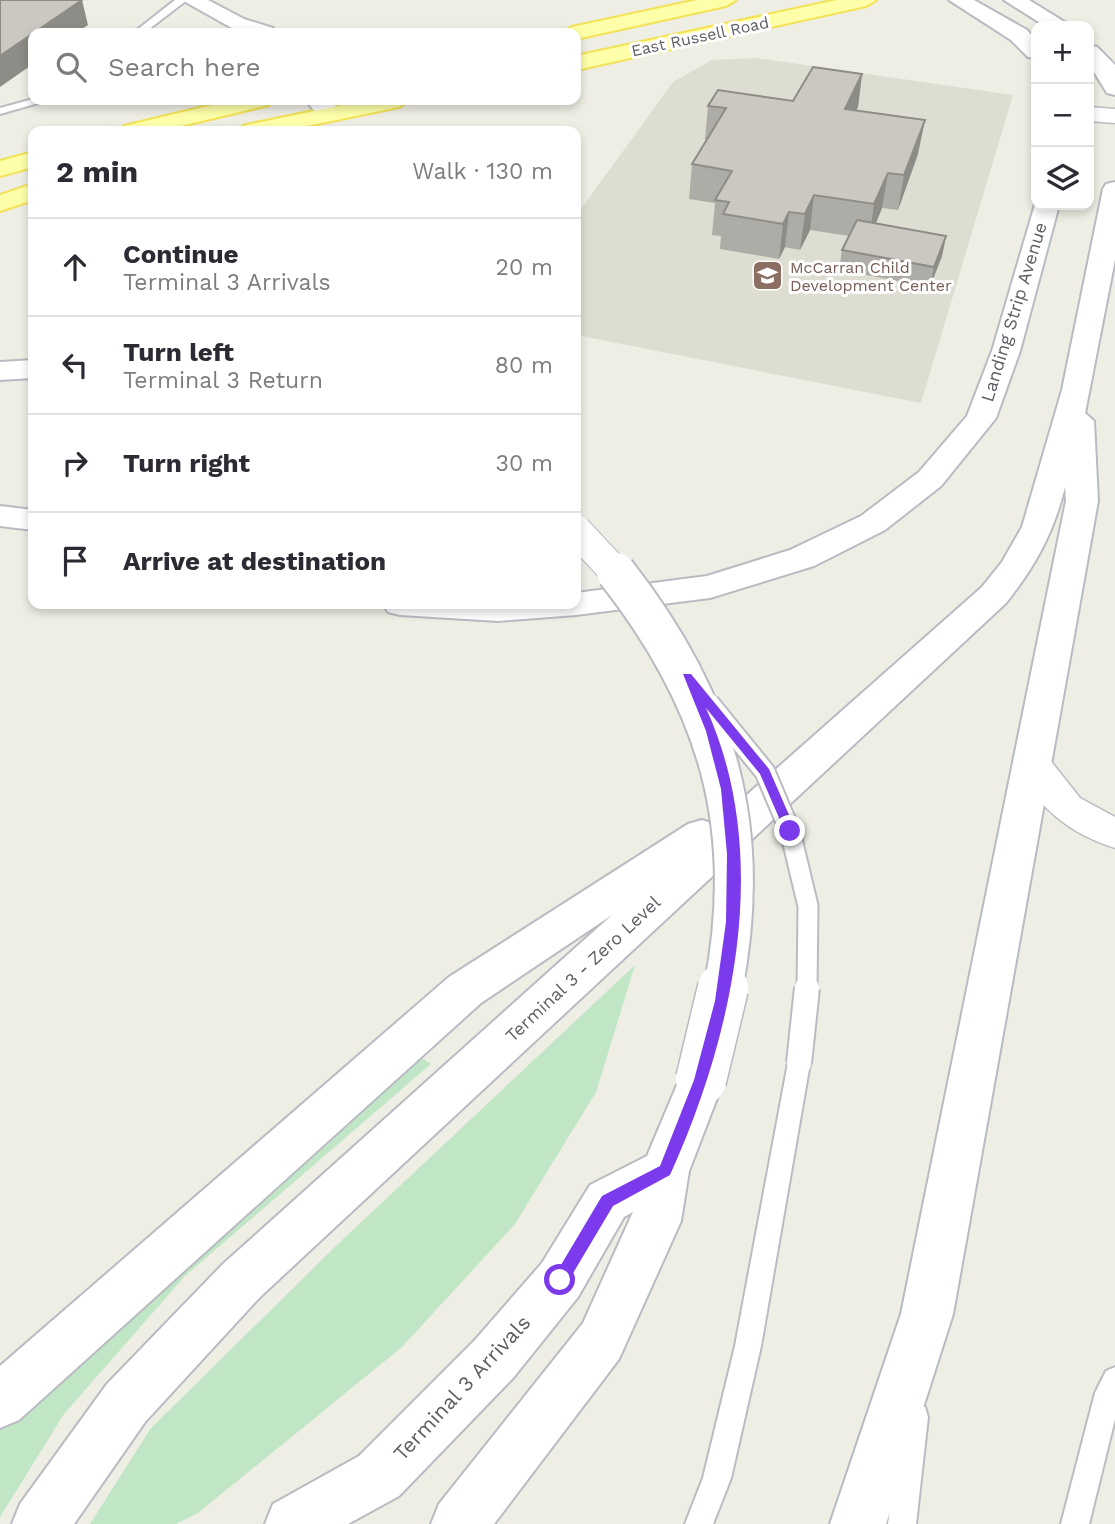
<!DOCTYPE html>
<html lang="en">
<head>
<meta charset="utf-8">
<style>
	body { margin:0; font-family:"Work Sans",sans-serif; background:#f2f2f3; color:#2b2b33 }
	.controls { position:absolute; right:21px; top:21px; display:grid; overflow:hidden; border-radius:14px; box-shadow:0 4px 10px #0003 }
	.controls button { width:63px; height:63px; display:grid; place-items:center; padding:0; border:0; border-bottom:2px solid #e1e1e2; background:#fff; color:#2b2b33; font:35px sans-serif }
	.stop { position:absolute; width:21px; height:21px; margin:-16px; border:5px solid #7c3aed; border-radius:50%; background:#fff }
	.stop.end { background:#7c3aed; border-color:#fff; box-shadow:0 2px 7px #0008 }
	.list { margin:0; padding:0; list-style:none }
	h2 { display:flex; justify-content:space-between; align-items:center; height:91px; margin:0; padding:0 28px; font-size:30px }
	h2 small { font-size:23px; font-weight:400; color:#7c7c81 }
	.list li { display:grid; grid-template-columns:46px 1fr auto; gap:21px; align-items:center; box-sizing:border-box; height:98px; padding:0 28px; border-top:2px solid #e1e1e2 }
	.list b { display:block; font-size:26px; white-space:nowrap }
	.list p { margin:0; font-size:23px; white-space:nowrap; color:#7c7c81 }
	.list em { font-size:23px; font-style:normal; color:#7c7c81 }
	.icon { flex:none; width:38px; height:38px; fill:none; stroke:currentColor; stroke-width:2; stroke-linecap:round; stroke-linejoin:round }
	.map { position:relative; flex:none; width:1115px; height:1524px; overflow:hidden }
	.search { position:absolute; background:#fff; box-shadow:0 4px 10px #0003; left:28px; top:28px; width:553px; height:77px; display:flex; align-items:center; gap:18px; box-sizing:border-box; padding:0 24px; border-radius:14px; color:#7c7c81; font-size:26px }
	.panel { position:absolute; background:#fff; box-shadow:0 4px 10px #0003; left:28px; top:126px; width:553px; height:483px; border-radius:14px }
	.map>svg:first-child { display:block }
	.education { fill:#deddd2 }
	.green { fill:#c0e6c6 }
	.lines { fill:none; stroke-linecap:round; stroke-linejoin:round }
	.service-casing { stroke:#bbbcc2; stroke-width:4 }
	.minor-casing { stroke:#bbbcc2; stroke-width:3 }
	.tertiary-casing { stroke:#bbbcc2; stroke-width:4 }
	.secondary-casing { stroke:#b9bbc2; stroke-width:4 }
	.primary-casing { stroke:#f3e258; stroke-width:4 }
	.service { fill:#fff; fill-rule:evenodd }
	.minor { fill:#fff; fill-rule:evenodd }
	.tertiary { fill:#fff; fill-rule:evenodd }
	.secondary { fill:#fff; fill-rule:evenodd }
	.primary { fill:#feffa8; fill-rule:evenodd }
	.service-bridge-far1-casing { stroke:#bbbcc2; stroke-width:23; stroke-linecap:butt }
	.service-bridge-casing { stroke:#bbbcc2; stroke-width:28; stroke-linecap:butt }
	.secondary-bridge-far2-casing { stroke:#b9bbc2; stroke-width:32; stroke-linecap:butt }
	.secondary-bridge-far1-casing { stroke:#b9bbc2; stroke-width:42; stroke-linecap:butt }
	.secondary-bridge-casing { stroke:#b9bbc2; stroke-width:53; stroke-linecap:butt }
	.service-bridge-far1 { stroke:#fff; stroke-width:19 }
	.service-bridge { stroke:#fff; stroke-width:24 }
	.secondary-bridge-far2 { stroke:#fff; stroke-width:30 }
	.secondary-bridge-far1 { stroke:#fff; stroke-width:38 }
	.secondary-bridge { stroke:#fff; stroke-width:50 }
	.wall { fill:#aeaca6 }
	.shaded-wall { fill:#8d8c87 }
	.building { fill:#cac8c1; stroke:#8d8c87; stroke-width:2 }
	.route { fill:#7c3aed }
	.labels { text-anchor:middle; stroke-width:6; stroke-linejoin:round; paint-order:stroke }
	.far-street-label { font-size:16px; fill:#5c5e64; stroke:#fff }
	.far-education-label { font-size:16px; fill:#785e54; stroke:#fff; text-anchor:start }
	.street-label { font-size:18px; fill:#5c5e64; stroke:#fff }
	.near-street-label { font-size:21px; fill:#5c5e64; stroke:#fff }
</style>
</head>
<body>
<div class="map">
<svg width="1115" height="1524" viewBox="0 0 1115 1524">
	<rect width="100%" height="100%" fill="#eeeee4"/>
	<polygon class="education" points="756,58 1013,95 921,403 576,335 576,216 673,82 712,60"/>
	<g class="green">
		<polygon points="635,965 596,1092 515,1224 402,1347 198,1513 176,1524 90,1524 151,1428 339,1243"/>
		<polygon points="419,1056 431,1064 185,1276 64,1414 0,1517 0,1427"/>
	</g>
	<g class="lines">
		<defs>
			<g id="service">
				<polygon points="175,0 187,0 144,33 133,33"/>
				<polygon points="33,99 49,100 0,114 0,108"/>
				<polygon points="799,1053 807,1056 810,1063 761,1346 731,1478 713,1524 685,1524 703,1478 735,1346 788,1063 791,1056"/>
				<polygon points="1115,1367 1115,1419 1089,1524 1061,1524 1095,1393 1106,1371"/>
				<polygon points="915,1404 925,1407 928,1417 916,1524 888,1524 902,1417 905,1407"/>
			</g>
			<g id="minor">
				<polygon points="1089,107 1115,109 1115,123 1089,121"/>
				<path d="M 1033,752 L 1046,755 L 1080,798 L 1115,817 L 1115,848 C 1068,833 1039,808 1015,765 L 1020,755 Z"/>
			</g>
			<g id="tertiary">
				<polygon points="182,0 208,0 244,19 273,28 276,33 239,32"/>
				<path d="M 306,100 L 330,100 L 343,114 L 339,119 C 324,123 314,112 306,100 Z"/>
			</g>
			<g id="secondary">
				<polygon points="949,0 974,0 1027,30 1036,40 1036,58 1028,57 1011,40"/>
				<polygon points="1004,0 1029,0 1071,26 1045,26"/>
				<polygon points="1089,45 1097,47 1115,65 1115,95 1107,93 1089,64"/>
				<path d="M 1115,182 L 1115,259 L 1085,413 L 1094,421 L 1098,501 L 953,1314 L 886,1524 L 830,1524 L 901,1314 L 1066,501 L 1065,487 C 1053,534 1036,565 1006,603 L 259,1298 L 145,1422 L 74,1524 L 12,1524 L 20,1504 L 107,1384 L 223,1264 L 612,915 L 481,1003 L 19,1420 L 0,1428 L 0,1366 L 449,977 L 688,824 L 702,820 L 714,824 L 982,587 L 1002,562 L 1022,527 L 1062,390 L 1103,189 L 1106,184 Z"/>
				<polygon points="1036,201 1036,205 1059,205 1020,351 996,418 941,486 885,530 814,566 710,598 576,615 498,621 400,615 388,612 383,604 576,604 576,593 707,576 790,550 861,516 919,472 967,416 992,351"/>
				<polygon points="33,360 33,378 0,380 0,362"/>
				<polygon points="0,506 33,510 33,530 0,526"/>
				<polygon points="701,1060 717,1066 724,1080 689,1171 681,1221 619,1359 494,1524 431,1524 439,1504 583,1323 633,1212 624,1217 578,1297 513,1378 399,1496 348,1524 265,1524 273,1504 359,1456 475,1340 542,1263 590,1185 647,1156 685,1066"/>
			</g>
			<g id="primary">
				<polygon points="697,0 736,0 726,6 576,39 576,33 561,33 572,27"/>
				<polygon points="837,0 876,0 866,6 576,70 576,56"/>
				<polygon points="233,100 272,100 269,105 160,131 120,131 124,126"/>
				<polygon points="367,100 410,100 399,107 283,131 239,131 243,126 251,124"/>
				<polygon points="33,152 33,167 0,176 0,161"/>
				<polygon points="33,184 33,200 0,211 0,195"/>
			</g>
		</defs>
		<use href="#service" class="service-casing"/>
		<use href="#minor" class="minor-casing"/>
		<use href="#tertiary" class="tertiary-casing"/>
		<use href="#secondary" class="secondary-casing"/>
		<use href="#primary" class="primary-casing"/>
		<use href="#service" class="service"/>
		<use href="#minor" class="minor"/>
		<use href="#tertiary" class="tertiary"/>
		<use href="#secondary" class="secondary"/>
		<use href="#primary" class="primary"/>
		<defs>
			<polyline id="service-bridge-far1" points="709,703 765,772 790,831 808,906 807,989"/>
			<polyline id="service-bridge" points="799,1063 807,988"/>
			<polyline id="secondary-bridge-far2" points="576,530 617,574"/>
			<path id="secondary-bridge-far1" d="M 616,572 C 717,701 755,827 723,989"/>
			<polyline id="secondary-bridge" points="701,1080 723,988"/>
		</defs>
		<use href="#service-bridge-far1" class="service-bridge-far1-casing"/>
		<use href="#service-bridge" class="service-bridge-casing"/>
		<use href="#secondary-bridge-far2" class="secondary-bridge-far2-casing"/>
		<use href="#secondary-bridge-far1" class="secondary-bridge-far1-casing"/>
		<use href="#secondary-bridge" class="secondary-bridge-casing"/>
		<use href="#service-bridge-far1" class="service-bridge-far1"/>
		<use href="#service-bridge" class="service-bridge"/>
		<use href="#secondary-bridge-far2" class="secondary-bridge-far2"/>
		<use href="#secondary-bridge-far1" class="secondary-bridge-far1"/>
		<use href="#secondary-bridge" class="secondary-bridge"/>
	</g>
	<polygon class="wall" points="862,74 858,107 856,110 918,154 898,210 882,208 876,223 946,236 942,256 930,287 839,270 842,250 849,236 810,230 800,250 785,247 779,259 720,249 721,236 712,235 715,203 689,199 692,164 707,140 705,139 708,106 793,101"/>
	<g class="shaded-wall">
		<polygon points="82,0 88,25 76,33 33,33 33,64 0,87 0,56"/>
		<polygon points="862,74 858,107 840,142 845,109"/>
		<polygon points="925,120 918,154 898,210 904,175"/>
		<polygon points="888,173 882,208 869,240 874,204"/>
		<polygon points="814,195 810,230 800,250 805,214"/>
		<polygon points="789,212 785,247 779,259 783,224"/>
		<polygon points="946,236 942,256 930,287 934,267"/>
	</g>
	<g class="building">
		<polygon points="0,0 82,0 0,56"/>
		<polygon points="813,67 862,74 845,109 925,120 904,175 888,173 874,204 814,195 805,214 789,212 783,224 723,214 729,202 715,200 732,171 692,164 726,108 708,106 718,90 793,101"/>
		<polygon points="857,220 946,236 934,267 842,250"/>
	</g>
	<path class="route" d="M 683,674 L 691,674 L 769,769 L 796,831 L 794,834 L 786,834 L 760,774 L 706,708 C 773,855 734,1034 670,1175 L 613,1206 L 566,1285 L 560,1287 L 555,1285 L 555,1275 L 602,1196 L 660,1166 L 694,1080 L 715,1001 L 726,922 L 727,854 L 721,789 L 706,731 Z"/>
	<defs>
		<symbol id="school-square" viewBox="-11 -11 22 22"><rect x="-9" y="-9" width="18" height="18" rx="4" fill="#8d6e63" stroke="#fff"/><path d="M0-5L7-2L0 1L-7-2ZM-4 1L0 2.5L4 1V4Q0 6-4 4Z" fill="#fff"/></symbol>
	</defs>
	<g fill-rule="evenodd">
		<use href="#school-square" x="750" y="258" width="35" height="35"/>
	</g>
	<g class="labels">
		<g class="far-street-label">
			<text transform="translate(700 36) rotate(-12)" y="6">East Russell Road</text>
		</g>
		<g class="far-education-label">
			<text x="790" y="273">McCarran Child<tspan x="790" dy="18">Development Center</tspan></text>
		</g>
		<g class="street-label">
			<text transform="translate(1014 312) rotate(-73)" y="6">Landing Strip Avenue</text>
			<text transform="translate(583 969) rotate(-43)" y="6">Terminal 3 - Zero Level</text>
		</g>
		<g class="near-street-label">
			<text transform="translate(462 1388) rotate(-47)" y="7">Terminal 3 Arrivals</text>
		</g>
	</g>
</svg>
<div class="controls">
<button>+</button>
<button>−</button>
<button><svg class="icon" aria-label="layers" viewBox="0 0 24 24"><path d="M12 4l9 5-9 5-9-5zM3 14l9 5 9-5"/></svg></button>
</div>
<div class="stop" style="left:560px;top:1280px"></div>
<div class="stop end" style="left:790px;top:831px"></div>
<div class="search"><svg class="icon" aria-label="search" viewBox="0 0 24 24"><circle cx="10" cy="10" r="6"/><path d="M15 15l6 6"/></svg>Search here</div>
<section class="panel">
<h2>2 min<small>Walk · 130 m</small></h2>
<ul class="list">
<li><svg class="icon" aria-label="ahead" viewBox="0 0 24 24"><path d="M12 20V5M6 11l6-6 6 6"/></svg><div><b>Continue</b><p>Terminal 3 Arrivals</p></div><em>20 m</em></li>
<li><svg class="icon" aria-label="left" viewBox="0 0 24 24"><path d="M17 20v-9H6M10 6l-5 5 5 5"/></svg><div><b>Turn left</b><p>Terminal 3 Return</p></div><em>80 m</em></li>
<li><svg class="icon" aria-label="right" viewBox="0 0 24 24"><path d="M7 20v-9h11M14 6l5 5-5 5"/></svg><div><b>Turn right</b></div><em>30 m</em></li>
<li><svg class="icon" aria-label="arrive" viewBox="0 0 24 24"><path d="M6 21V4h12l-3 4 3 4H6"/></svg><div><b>Arrive at destination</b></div></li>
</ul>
</section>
</div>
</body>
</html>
